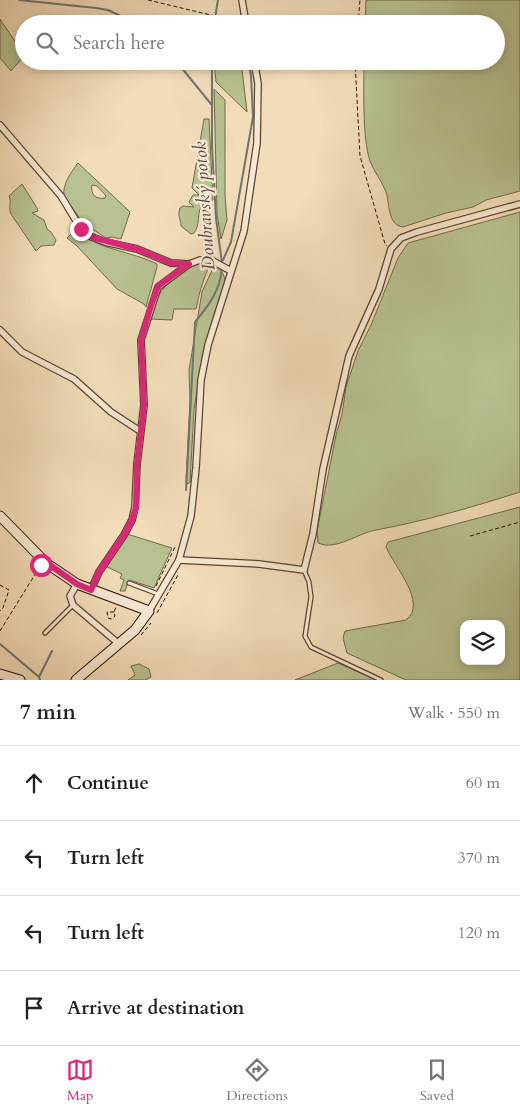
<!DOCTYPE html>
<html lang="en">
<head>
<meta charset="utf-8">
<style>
	body { margin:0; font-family:Cardo,serif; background:#f2f2f2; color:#222 }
	.controls { position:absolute; right:15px; bottom:15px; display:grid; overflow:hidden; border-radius:10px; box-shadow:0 2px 8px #0003 }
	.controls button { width:45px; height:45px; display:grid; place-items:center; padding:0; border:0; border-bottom:1px solid #e0e0e0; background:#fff; color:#222; font:25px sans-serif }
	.stop { position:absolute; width:15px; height:15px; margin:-11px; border:4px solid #db2777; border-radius:50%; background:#fff }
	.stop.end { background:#db2777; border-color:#fff; box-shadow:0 1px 5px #0008 }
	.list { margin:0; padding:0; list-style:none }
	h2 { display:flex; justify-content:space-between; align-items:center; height:65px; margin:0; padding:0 20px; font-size:21px }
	h2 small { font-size:16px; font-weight:400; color:#767676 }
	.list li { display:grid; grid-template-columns:32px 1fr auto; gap:15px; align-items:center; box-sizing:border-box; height:75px; padding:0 20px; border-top:1px solid #e0e0e0 }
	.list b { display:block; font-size:19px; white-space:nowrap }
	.list em { font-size:16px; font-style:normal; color:#767676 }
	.icon { flex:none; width:28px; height:28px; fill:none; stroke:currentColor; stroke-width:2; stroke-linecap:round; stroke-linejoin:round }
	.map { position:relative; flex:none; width:520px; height:680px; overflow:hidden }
	.search { position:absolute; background:#fff; box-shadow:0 2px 8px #0003; left:15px; right:15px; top:15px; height:55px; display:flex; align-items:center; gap:12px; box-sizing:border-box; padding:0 18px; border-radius:28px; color:#767676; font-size:19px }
	.sheet { height:365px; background:#fff }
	nav { display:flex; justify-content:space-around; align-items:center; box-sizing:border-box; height:70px; border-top:1px solid #e0e0e0; background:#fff; font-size:14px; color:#767676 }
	nav a { display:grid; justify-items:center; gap:2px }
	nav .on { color:#db2777 }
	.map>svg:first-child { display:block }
	.green { fill:#b8c191; stroke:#72684b; fill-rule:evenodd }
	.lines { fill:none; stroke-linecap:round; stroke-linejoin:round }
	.stream { stroke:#6f7570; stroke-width:2 }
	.lane-casing { stroke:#5d4232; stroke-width:5.5 }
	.street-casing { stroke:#5d4232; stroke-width:8 }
	.secondary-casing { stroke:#2b0e05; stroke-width:11 }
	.path { stroke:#2b0e05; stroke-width:1; stroke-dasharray:4 2.5; stroke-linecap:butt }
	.lane { stroke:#f7e8d2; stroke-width:3 }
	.street { stroke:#f7e8d2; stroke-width:5.5 }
	.secondary { stroke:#f7e8d2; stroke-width:9 }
	.route { stroke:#db2777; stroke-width:6 }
	.labels { text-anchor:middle; stroke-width:4.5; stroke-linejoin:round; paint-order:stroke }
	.water-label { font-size:18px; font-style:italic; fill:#534a43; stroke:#f7e8d2 }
</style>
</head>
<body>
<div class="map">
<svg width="520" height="680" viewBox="0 0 520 680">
	<rect width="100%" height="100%" fill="#f2dcb9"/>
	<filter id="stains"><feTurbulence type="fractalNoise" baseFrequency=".004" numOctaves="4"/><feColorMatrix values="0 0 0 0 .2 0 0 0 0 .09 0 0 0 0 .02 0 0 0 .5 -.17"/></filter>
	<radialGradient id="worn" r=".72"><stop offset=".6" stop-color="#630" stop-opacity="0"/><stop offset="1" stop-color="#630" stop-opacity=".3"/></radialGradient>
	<g class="green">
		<path d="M 366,0 L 520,0 L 520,191 L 486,200 L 473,207 L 446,213 L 403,227 C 387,225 390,203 386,192 C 382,181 374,172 370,161 C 362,138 364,87 364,61 L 496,61 L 496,24 L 365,24 Z"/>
		<polygon points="0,19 20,49 23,57 11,71 0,58"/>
		<polygon points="214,61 241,61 247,112 216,82"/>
		<polygon points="214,89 225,100 225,196 227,220 221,239 217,214"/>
		<path d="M 204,119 L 209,119 L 213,200 C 192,203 203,222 194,233 L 191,234 L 181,226 C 181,219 177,216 180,208 L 183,206 L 194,207 L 189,202 L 193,195 L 199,195 L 192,188 Z"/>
		<path d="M 78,163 L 128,210 L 130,212 L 121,239 L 112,237 L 106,238 L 83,223 L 64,196 C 62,185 71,172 78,163 ZM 92,185 L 97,186 C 100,190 103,192 106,196 L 105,198 C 96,200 90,194 92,185 Z"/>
		<path d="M 22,184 L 37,208 L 38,211 L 32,213 L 44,220 L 47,229 L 51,232 L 56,240 L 54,245 L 41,246 L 36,251 L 11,214 C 8,208 12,203 9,196 Z"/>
		<path d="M 520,212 L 520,492 C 473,507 425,521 376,530 C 358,533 336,551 318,543 L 317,531 L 336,435 L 342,414 L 346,387 L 358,351 L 371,325 L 398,258 L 408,243 Z"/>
		<path d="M 76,229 C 97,250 131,251 157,264 L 157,267 L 146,307 L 144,304 L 117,289 L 77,246 L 67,238 Z"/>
		<path d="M 194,262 C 207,262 222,264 225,280 L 204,349 L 194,409 L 190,482 L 188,484 L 186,482 L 190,399 L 189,370 L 202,292 L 213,268 L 209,266 C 203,281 199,293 196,309 L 174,309 L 172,320 L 151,319 C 154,291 174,277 194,262 Z"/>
		<path d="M 520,507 L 520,680 L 406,680 L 347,653 L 343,638 L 345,631 L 406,620 C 428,603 394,566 386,547 L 388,542 ZM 464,624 L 501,624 L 501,661 L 464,661 Z"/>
		<polygon points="127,534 172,548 154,588 129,580 125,591 120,591 124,580 120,578 122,574 105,566"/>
		<polygon points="338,663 376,680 295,680"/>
		<polygon points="139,664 149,669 151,677 145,680 128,680 135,675 131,666"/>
	</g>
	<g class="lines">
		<g class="stream">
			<polyline points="19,0 96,8 108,10 138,24"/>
			<polyline points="214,24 218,0"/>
			<polyline points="176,61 211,104"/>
			<polyline points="212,61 212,146 216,218 222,263"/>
			<polyline points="223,260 231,242 253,117 251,76 248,61"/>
			<path d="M 186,490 L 195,322 C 209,305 220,291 222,268"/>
			<polyline points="0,644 39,677"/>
			<polyline points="40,680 39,677 52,651"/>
		</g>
		<defs>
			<g id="lane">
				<polyline points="304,570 309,582 311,597 305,636 311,647 381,680"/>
				<polyline points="129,583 158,594"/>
				<polyline points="45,633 73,605"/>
			</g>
			<g id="street">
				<polyline points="242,0 246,24"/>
				<polyline points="0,125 61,196 81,229 87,235 105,242 137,249 171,263 189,264"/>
				<polyline points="0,330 22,352 74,379 111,412 140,431"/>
				<polyline points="179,560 259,564 304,570 313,534 323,469 349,356 379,289 391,249 401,238 417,232 520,204"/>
				<polyline points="77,584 70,596 73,605 119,644"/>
				<polyline points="91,590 99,572 124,535 132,520 135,507 137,464 144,405 141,340 158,287 189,264 200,260 211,260 231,271"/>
				<polyline points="149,611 179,560 191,516 196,468 201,380 208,345 244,231 257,143 258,83 254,61"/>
			</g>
			<g id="secondary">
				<polyline points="0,516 46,563 77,584 149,611 135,630 76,680"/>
				<polyline points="0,674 20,680"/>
			</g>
		</defs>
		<use href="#lane" class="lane-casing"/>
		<use href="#street" class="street-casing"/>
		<use href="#secondary" class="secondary-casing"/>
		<g class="path">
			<polyline points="148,0 240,22"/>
			<polyline points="358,24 360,0"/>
			<polyline points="355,61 360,156 385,244 387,246"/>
			<polyline points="470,536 520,522"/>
			<polyline points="0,585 9,590 3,608 0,611"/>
			<polyline points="156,586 176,545"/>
			<polyline points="114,612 107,612 108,618 111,619 115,616 114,612 116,607"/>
			<polyline points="157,613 179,573"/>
			<polyline points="0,631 39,568"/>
			<polyline points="141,635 151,623"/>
		</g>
		<use href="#lane" class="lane"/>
		<use href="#street" class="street"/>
		<use href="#secondary" class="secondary"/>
	</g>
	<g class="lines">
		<polyline class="route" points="41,565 44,561 77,584 91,590 99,572 124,535 132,520 136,507 137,464 144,405 141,340 150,309 158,286 189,264 171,263 137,249 95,238 87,235 81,229"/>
	</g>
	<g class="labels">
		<g class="water-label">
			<text transform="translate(204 206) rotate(-94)" y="6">Doubravský potok</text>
		</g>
	</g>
	<rect width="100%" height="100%" filter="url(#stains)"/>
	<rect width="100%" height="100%" fill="url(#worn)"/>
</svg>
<div class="controls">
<button><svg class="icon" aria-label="layers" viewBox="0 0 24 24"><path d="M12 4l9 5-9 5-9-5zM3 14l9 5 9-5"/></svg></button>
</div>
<div class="stop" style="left:41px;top:565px"></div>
<div class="stop end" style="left:81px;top:229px"></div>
<div class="search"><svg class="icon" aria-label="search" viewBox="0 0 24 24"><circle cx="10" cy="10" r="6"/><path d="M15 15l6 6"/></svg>Search here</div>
</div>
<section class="sheet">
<h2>7 min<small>Walk · 550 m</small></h2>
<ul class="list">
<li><svg class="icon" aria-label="ahead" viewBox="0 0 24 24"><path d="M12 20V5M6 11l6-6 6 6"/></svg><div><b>Continue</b></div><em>60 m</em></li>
<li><svg class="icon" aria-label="left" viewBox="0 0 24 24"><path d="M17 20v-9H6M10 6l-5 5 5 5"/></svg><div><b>Turn left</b></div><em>370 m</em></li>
<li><svg class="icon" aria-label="left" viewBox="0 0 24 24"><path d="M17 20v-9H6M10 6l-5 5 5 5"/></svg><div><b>Turn left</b></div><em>120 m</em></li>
<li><svg class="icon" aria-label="arrive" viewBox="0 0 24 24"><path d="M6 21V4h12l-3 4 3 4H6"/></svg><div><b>Arrive at destination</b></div></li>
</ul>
</section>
<nav>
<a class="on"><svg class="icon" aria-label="map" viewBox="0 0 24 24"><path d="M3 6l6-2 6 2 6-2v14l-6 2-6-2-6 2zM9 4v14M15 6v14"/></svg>Map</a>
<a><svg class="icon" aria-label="directions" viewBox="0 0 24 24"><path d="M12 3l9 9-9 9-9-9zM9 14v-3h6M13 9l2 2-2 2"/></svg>Directions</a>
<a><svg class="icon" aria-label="saved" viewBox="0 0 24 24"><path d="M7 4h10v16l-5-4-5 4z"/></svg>Saved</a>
</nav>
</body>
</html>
